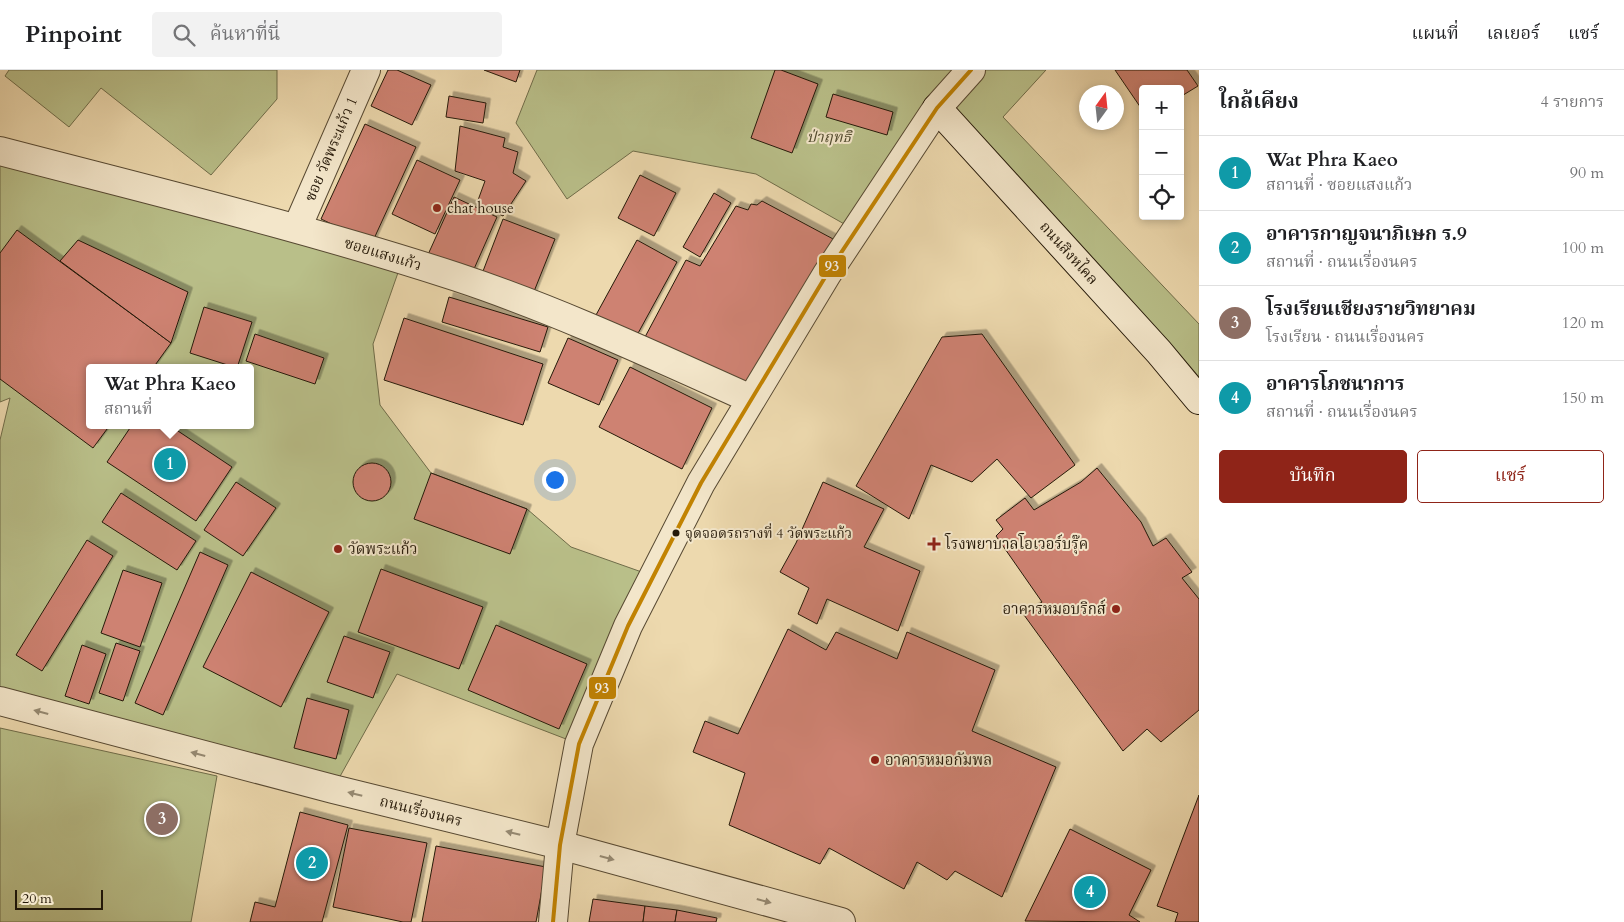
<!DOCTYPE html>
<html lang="th">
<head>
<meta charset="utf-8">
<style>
	body { margin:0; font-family:Cardo,"Noto Serif Thai",serif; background:#f2f2f2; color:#202124 }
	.controls { position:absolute; right:15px; top:15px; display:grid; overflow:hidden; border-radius:5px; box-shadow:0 2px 8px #0003 }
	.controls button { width:45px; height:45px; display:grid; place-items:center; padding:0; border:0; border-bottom:1px solid #e0e0e0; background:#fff; color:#202124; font:25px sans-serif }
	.compass { position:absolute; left:1079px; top:15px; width:45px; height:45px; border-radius:50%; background:#fff; box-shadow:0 2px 8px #0003; rotate:15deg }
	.scale { position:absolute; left:15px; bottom:12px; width:88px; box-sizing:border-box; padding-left:5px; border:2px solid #251909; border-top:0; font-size:14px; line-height:18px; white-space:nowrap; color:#251909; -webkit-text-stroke:4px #f3e6ca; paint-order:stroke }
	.you { position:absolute; left:554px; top:409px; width:18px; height:18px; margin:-12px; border:4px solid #fff; border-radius:50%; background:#1a73e8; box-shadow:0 0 0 8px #1a73e833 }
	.badge { display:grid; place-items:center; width:32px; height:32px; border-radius:50%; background:#8f2418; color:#fff; font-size:16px; font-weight:700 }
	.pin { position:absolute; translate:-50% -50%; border:2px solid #fff; box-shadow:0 1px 5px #0006 }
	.popup { position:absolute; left:86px; top:294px; width:168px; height:65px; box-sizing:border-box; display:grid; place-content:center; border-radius:5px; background:#fff; filter:drop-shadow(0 1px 4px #0005); font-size:16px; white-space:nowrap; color:#757577 }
	.popup b { font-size:19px; color:#202124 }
	.popup::after { content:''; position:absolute; left:50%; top:100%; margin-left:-10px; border:10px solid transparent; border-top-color:#fff }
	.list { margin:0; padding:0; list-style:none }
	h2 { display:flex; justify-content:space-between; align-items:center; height:65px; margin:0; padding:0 20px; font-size:21px }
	h2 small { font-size:16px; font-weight:400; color:#757577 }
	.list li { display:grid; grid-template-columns:32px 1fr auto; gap:15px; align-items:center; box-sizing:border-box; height:75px; padding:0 20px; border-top:1px solid #e0e0e0 }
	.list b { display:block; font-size:19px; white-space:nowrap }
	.list p { margin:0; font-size:16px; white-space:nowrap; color:#757577 }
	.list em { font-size:16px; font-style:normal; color:#757577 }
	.actions { display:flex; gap:10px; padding:15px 20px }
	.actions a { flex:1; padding:11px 0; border:1px solid #8f2418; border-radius:5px; text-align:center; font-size:18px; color:#8f2418 }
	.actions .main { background:#8f2418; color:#fff }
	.icon { flex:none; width:28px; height:28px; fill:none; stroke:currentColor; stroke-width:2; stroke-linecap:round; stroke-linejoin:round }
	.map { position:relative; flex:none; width:1199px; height:852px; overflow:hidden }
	header { display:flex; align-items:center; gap:30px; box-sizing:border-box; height:70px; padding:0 25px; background:#fff; border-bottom:1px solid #e0e0e0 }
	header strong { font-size:24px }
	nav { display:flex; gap:28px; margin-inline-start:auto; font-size:18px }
	.search { width:350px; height:45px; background:#f2f2f2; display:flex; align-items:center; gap:12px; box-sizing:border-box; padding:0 18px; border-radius:5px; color:#757577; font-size:19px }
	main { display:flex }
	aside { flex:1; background:#fff }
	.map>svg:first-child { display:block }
	.green { fill:#b9bf89; stroke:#6f6c49; fill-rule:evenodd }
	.building { fill:#ce8272; stroke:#251909; filter:url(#shadow) }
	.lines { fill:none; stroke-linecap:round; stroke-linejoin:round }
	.minor-casing { stroke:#574932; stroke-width:30 }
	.tertiary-casing { stroke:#574932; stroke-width:30 }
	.secondary-casing { stroke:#251909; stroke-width:30 }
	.minor { stroke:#f3e6ca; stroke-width:28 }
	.tertiary { stroke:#f3e6ca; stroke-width:28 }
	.secondary { stroke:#f3e6ca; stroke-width:28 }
	.bus-1-casing { stroke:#f3e6ca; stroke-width:8 }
	.bus-1 { stroke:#c28302; stroke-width:4 }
	.oneway { fill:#968a73 }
	.poi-dot { fill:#8f2418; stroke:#f3e6ca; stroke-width:2 }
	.bus-dot { fill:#251909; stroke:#f3e6ca; stroke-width:2 }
	.labels { text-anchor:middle; stroke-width:4; stroke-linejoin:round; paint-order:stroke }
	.bus-label { font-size:14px; fill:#251909; stroke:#f3e6ca; text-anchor:start }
	.park-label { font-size:15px; font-style:italic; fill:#514b2f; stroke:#f3e6ca }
	.street-label { font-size:15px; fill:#251909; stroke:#f3e6ca }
	.poi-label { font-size:15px; fill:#251909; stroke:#f3e6ca; text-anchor:start }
	.line-badge { stroke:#f3e6ca; stroke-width:2 }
	.badge-label { font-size:14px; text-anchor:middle; font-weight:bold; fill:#fff }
</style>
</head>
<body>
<header>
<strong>Pinpoint</strong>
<div class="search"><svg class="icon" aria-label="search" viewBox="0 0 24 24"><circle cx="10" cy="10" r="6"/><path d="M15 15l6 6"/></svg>ค้นหาที่นี่</div>
<nav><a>แผนที่</a><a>เลเยอร์</a><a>แชร์</a></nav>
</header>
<main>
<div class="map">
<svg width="1199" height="852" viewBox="0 0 1199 852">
	<defs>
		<filter id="shadow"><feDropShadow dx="4.5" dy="-4.5" stdDeviation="0" flood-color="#0004"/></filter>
	</defs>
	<rect width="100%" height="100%" fill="#edd9ae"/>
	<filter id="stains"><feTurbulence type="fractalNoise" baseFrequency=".004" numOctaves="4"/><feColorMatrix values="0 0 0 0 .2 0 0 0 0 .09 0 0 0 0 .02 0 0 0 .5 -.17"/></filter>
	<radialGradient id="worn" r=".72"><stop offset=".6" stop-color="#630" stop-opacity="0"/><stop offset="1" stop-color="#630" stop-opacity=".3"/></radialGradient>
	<g class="green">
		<polygon points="9,0 277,0 277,29 211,105 101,18 69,57 5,6"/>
		<polygon points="537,0 1046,0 1003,47 1199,254 1199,320 938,38 846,155 756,104 633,81 567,129 516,53"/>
		<path d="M 0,84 L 400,197 L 373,274 L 380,335 L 431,403 L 527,439 L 571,477 L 653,506 L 579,674 L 397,604 L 333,719 L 0,631 L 0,370 L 10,328 L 0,332 ZM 90,298 L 250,298 L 250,355 L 90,355 Z"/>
		<polygon points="0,658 217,706 191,852 0,852"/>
	</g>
	<g class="building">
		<polygon points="388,0 397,0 431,15 412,55 371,36"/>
		<polygon points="484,0 520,0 516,12"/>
		<polygon points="775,0 781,0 818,14 792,83 751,68"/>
		<polygon points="1115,0 1187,0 1198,16 1180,27 1180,19 1143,19 1143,41"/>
		<polygon points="833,24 893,42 887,65 826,47"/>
		<polygon points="449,26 486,33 483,53 446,47"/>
		<polygon points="365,54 416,77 372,173 321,149"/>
		<polygon points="460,56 505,68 503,77 518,82 513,103 526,111 503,146 477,133 485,111 455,101"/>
		<polygon points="417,90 460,110 435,164 392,144"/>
		<polygon points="640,105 676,123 654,166 618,148"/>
		<polygon points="714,123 731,133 700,187 683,177"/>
		<polygon points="454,127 497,147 470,208 426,189"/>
		<polygon points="762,131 835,170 747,313 645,267 686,190 700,196 736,136 748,140 751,134 757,135"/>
		<polygon points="503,149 555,169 531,229 480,209"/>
		<polygon points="17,160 171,273 153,298 90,298 90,355 110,355 93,378 0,309 0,183"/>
		<polygon points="78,170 188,222 171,273 60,191"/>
		<polygon points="637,170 677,192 636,267 596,245"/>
		<polygon points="449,227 548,257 540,282 442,252"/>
		<polygon points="204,237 252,252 237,298 190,283"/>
		<polygon points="404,248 543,294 523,355 384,310"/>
		<polygon points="255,264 324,288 315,314 246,291"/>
		<polygon points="982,264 1075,395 1031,428 997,389 972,412 931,395 909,449 856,416 942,267"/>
		<polygon points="568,268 618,290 599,335 548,313"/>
		<polygon points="630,297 712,338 682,399 599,357"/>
		<polygon points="132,355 169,355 232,397 196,451 107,392"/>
		<circle cx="372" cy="412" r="19"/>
		<polygon points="1097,398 1141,452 1153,476 1166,468 1192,502 1182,508 1199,529 1199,640 1161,672 1147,659 1123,681 1024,545 1042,532 996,466 1003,459 996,450 1025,428 1034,440 1081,412"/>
		<polygon points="431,403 527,439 510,484 414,449"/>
		<polygon points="236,412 276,438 243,486 204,460"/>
		<polygon points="823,412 884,439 864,477 920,501 898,561 827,529 817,554 798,544 809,518 780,502 796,473"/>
		<polygon points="121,423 196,471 177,500 102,452"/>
		<polygon points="87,470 113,486 42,601 16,585"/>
		<polygon points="200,482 228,495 163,645 135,633"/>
		<polygon points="381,499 483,537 459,599 358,562"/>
		<polygon points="123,500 162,513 140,577 101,563"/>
		<polygon points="251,502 329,542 281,637 203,597"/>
		<polygon points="496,555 587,594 559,659 468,620"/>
		<polygon points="788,559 826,580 836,562 897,589 907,562 995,600 972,661 1056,697 1002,827 955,801 947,810 917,792 904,819 829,778 820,794 729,755 745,703 693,682 705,651 738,664"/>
		<polygon points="344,566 390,582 373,628 327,612"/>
		<polygon points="116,573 140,581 123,631 99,623"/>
		<polygon points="82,575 106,584 89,634 65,626"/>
		<polygon points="307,628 349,640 336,689 294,678"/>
		<polygon points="1199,725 1199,852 1175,852 1178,843 1157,836"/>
		<polygon points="300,742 348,755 322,852 250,852 255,832 275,837"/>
		<polygon points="349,758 427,773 411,852 403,852 333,837"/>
		<polygon points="1070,759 1151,800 1129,845 1140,852 1025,851"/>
		<polygon points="436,776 546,797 536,852 422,852"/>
		<polygon points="593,829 645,836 643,852 589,852"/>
		<polygon points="645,836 677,840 675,852 643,852"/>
		<polygon points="677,840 717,848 716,852 675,852"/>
	</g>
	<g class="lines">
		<defs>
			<g id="minor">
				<path d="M 0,81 C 153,121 307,158 457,207 C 557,240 655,286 751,329"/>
				<polyline points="297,158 366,0"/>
			</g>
			<g id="tertiary">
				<polyline points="0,631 333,719 560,775 841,852"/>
				<polyline points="553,852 560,775 579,674 628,556 701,413 827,204 937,38 971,0"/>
			</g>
			<polyline id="secondary" points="937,38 1159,282 1199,330"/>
		</defs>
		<use href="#minor" class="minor-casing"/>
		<use href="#tertiary" class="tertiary-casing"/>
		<use href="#secondary" class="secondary-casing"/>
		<use href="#minor" class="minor"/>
		<use href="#tertiary" class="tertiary"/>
		<use href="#secondary" class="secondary"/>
		<defs>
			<polyline id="bus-1" points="553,852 560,775 579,674 628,556 701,413 827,204 937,38 971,0"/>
		</defs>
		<use href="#bus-1" class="bus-1-casing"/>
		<use href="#bus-1" class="bus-1"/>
	</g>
	<defs><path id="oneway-solid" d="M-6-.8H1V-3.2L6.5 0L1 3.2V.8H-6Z" transform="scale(1.25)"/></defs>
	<g class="oneway">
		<use href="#oneway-solid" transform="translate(41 642) rotate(-165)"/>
		<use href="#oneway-solid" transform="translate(198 684) rotate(-165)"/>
		<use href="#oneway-solid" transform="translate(355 724) rotate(-166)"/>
		<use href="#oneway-solid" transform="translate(513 763) rotate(-166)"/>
		<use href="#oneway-solid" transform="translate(607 788) rotate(15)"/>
		<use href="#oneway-solid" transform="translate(764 831) rotate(15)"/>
	</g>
	<g class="poi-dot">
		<circle cx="437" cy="138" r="5"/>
		<path d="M931.5 466.5h5v5h5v5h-5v5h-5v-5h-5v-5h5z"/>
		<circle cx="338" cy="479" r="5"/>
		<circle cx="1116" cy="539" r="5"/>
		<circle cx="875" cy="690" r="5"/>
	</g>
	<circle class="bus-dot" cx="676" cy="463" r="4.5"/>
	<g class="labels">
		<g class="bus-label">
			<text x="685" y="468">จุดจอดรถรางที่ 4 วัดพระแก้ว</text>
		</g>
		<g class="park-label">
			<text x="829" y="72">ป่าฤทธิ</text>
		</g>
		<g class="street-label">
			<text transform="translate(331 79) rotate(-67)" y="5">ซอย วัดพระแก้ว 1</text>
			<text transform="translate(1069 183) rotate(48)" y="5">ถนนสิงหไคล</text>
			<text transform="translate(383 184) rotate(17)" y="5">ซอยแสงแก้ว</text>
			<text transform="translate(421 741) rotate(14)" y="5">ถนนเรื่องนคร</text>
		</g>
		<g class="poi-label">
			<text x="447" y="143">chat house</text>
			<text x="945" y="479">โรงพยาบาลโอเวอร์บรุ๊ค</text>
			<text x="348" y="484">วัดพระแก้ว</text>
			<text x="1106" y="544" text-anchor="end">อาคารหมอบริกส์</text>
			<text x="885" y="695">อาคารหมอกัมพล</text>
		</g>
	</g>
	<g class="line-badge">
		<rect x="818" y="184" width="29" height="24" rx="5" fill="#c28302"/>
		<rect x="588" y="606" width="29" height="24" rx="5" fill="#c28302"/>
	</g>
	<g class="badge-label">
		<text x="832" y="201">93</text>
		<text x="602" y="623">93</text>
	</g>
	<rect width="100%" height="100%" filter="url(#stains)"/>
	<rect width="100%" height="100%" fill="url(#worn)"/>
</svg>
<div class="controls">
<button>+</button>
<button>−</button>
<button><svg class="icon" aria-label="locate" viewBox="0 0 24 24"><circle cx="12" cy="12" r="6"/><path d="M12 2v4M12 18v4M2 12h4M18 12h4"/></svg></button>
</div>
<svg class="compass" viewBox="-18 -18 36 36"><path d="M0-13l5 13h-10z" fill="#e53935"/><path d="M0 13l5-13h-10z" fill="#757577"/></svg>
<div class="scale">20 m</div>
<div class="you"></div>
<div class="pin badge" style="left:170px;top:394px;background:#0f9aa8">1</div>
<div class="popup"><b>Wat Phra Kaeo</b>สถานที่</div>
<div class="pin badge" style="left:312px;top:793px;background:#0f9aa8">2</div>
<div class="pin badge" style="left:162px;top:749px;background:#8d6e63">3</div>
<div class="pin badge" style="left:1090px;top:822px;background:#0f9aa8">4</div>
</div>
<aside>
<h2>ใกล้เคียง<small>4 รายการ</small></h2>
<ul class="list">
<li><span class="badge" style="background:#0f9aa8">1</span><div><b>Wat Phra Kaeo</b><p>สถานที่ · ซอยแสงแก้ว</p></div><em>90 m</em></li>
<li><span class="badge" style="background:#0f9aa8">2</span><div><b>อาคารกาญจนาภิเษก ร.9</b><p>สถานที่ · ถนนเรื่องนคร</p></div><em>100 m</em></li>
<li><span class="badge" style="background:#8d6e63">3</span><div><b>โรงเรียนเชียงรายวิทยาคม</b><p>โรงเรียน · ถนนเรื่องนคร</p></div><em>120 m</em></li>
<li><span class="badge" style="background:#0f9aa8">4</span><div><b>อาคารโภชนาการ</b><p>สถานที่ · ถนนเรื่องนคร</p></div><em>150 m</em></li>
</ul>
<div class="actions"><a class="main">บันทึก</a><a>แชร์</a></div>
</aside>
</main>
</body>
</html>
